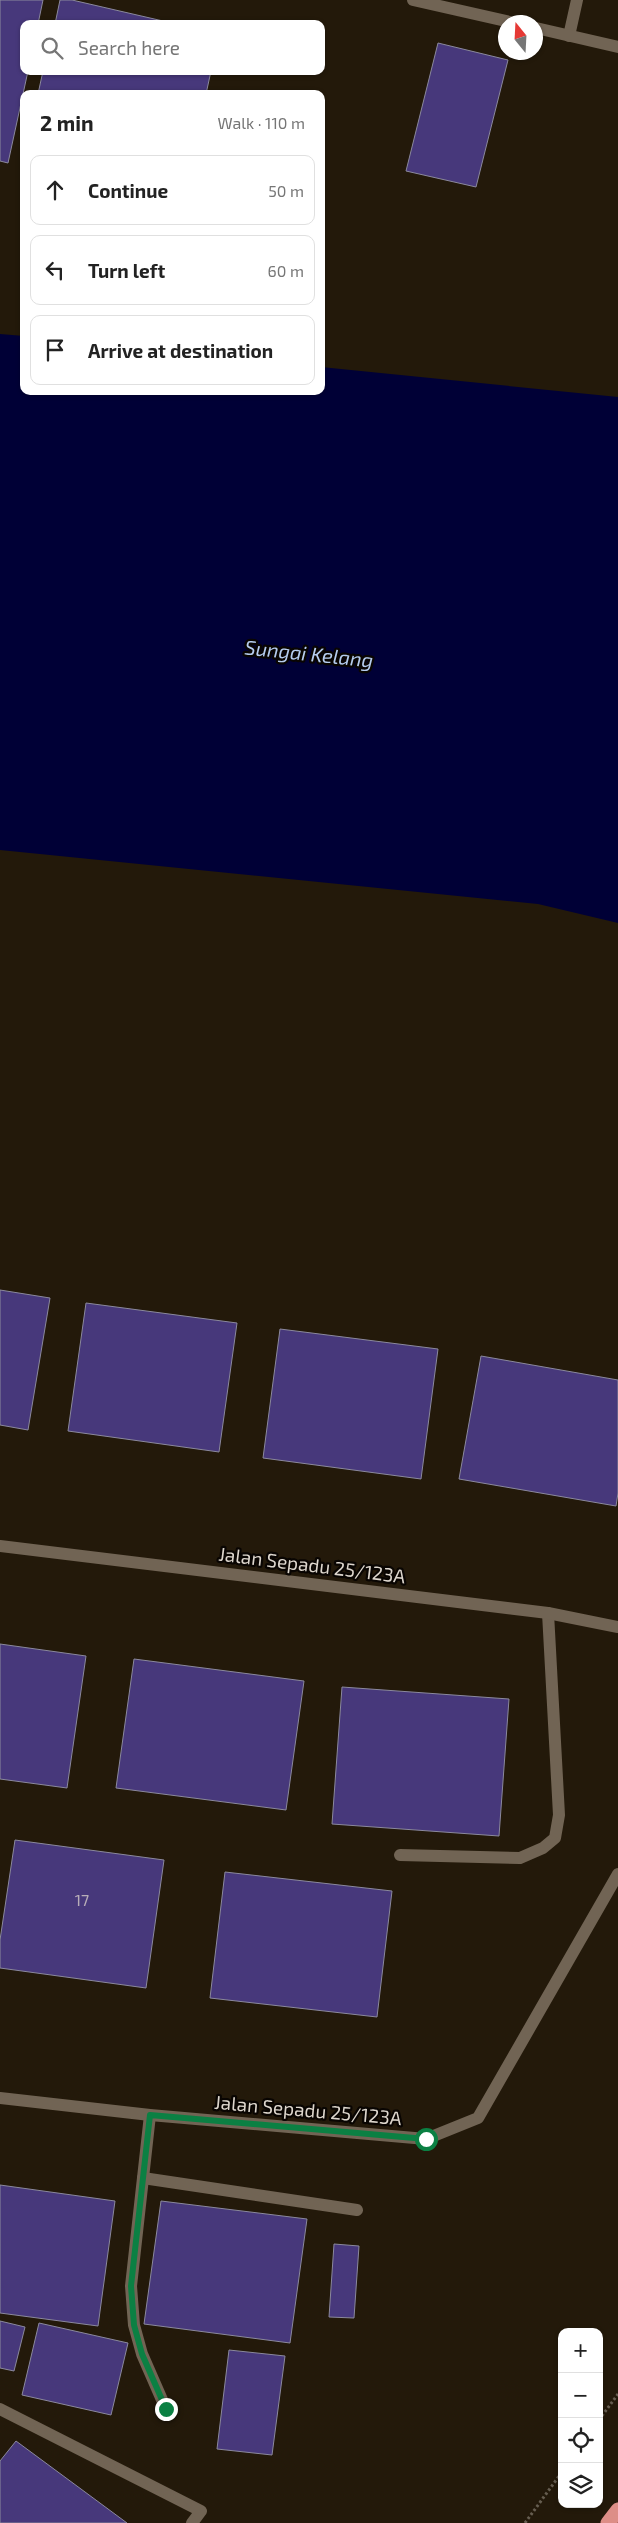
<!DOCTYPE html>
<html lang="en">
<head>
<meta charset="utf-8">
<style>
	body { margin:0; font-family:"Exo 2",sans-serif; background:#f6f6f6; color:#222 }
	.controls { position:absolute; right:15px; bottom:15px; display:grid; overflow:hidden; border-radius:10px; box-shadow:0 1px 4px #0004 }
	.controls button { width:45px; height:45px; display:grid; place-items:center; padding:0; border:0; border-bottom:1px solid #e0e0e0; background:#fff; color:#222; font:25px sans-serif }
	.compass { position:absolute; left:498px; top:15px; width:45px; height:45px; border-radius:50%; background:#fff; box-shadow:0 1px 4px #0004; rotate:342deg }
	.stop { position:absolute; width:15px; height:15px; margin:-11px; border:4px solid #0b8043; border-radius:50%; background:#fff }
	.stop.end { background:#0b8043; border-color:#fff; box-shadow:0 1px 5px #0008 }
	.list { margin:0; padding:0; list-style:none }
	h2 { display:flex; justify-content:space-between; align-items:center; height:65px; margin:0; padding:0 20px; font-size:21px }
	h2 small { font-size:16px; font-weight:400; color:#767676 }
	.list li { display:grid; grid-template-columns:32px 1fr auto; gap:15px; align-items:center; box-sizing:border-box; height:70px; margin:0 10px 10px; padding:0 10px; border:1px solid #e0e0e0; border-radius:10px }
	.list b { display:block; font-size:19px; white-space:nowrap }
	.list em { font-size:16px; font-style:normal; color:#767676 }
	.icon { flex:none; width:28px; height:28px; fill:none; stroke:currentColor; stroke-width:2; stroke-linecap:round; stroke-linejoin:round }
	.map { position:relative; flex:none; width:618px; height:2523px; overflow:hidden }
	.search { position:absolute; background:#fff; box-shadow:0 1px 4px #0004; left:20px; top:20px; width:305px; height:55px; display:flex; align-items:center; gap:12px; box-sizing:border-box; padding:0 18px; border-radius:10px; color:#767676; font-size:19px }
	.panel { position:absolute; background:#fff; box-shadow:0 1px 4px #0004; left:20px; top:90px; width:305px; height:305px; border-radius:10px }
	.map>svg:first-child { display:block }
	.water { fill:#000036 }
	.building { fill:#47387b; stroke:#8b899d }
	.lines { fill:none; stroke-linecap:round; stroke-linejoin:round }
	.path { stroke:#665d50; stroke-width:3; stroke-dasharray:2.5 2.5; stroke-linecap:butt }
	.service { stroke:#716454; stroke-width:12 }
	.minor { stroke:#716454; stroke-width:12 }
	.motorway { stroke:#dd8e87; stroke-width:15 }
	.route { stroke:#0b8043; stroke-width:6 }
	.labels { text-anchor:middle; stroke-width:4.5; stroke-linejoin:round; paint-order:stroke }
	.number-label { font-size:16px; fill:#b8aeb8 }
	.street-label { font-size:19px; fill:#ddd6cd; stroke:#090502 }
	.water-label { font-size:20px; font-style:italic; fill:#b5ccef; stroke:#090502 }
</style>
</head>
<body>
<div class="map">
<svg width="618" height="2523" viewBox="0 0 618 2523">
	<rect width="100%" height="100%" fill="#23190a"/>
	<polygon class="water" points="0,334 24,336 24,391 321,391 321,367 618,397 618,923 538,904 0,850"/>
	<g class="building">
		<polygon points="0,0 43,0 38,24 24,24 24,71 28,71 8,163 0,161"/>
		<polygon points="60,0 72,0 176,24 55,24"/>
		<polygon points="438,43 508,60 476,187 406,171"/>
		<polygon points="43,71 211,71 206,94 38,94"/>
		<polygon points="0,1290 50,1298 28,1430 0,1425"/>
		<polygon points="86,1303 237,1323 219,1452 68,1431"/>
		<polygon points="280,1329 438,1349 421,1479 263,1458"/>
		<polygon points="481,1356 618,1380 618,1493 616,1506 459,1479"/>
		<polygon points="0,1644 86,1656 67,1788 0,1779"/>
		<polygon points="134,1659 304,1681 286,1810 116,1788"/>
		<polygon points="342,1687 509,1699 499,1836 332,1824"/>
		<polygon points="15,1840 164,1860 146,1988 0,1968 0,1940"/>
		<polygon points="225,1872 392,1891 377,2017 210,1998"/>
		<polygon points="0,2185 115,2201 98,2326 0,2313"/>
		<polygon points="161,2201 307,2219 290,2343 144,2324"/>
		<polygon points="334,2244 359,2246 354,2318 329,2317"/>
		<polygon points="0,2321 25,2327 14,2371 0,2368"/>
		<polygon points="39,2323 128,2343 111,2415 22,2395"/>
		<polygon points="229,2350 285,2356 272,2455 217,2449"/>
		<polygon points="16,2441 127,2523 0,2523 0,2461"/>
	</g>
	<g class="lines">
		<g class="path">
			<polyline points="599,2420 618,2394"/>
			<polyline points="525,2523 562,2472"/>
		</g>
		<g class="service">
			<polyline points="569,36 577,0"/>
			<polyline points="400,1855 520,1858 543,1848 555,1838 559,1815 548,1613"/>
			<polyline points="150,2115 131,2286 134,2325 142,2354 166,2409"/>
			<polyline points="143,2178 357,2210"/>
			<polyline points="0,2409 201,2511 192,2523"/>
		</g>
		<g class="minor">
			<polyline points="413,0 510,22"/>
			<polyline points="536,28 618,47"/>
			<polyline points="0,1546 548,1613 618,1627"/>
			<polyline points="0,2098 150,2115 426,2139 478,2118 618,1874"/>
		</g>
		<polyline class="motorway" points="608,2523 618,2510"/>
	</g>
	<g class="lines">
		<polyline class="route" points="166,2409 142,2354 134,2325 131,2286 150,2115 426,2139"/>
	</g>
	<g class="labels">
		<g class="number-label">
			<text x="82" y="1906">17</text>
		</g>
		<g class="street-label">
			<text transform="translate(312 1565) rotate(7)" y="7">Jalan Sepadu 25/123A</text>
			<text transform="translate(308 2110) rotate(5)" y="7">Jalan Sepadu 25/123A</text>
		</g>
		<g class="water-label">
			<text transform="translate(309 654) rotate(6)" y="7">Sungai Kelang</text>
		</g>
	</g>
</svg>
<div class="controls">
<button>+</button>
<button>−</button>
<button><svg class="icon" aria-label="locate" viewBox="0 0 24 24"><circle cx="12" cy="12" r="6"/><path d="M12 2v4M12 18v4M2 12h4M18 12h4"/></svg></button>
<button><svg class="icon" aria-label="layers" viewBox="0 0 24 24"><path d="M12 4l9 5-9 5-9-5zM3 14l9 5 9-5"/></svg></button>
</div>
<svg class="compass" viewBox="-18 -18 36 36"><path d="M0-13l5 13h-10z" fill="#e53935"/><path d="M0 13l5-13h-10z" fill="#767676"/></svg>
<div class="stop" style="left:426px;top:2139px"></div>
<div class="stop end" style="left:166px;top:2409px"></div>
<div class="search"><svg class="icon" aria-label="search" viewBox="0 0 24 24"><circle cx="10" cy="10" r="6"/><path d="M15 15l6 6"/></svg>Search here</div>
<section class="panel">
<h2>2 min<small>Walk · 110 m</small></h2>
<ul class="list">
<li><svg class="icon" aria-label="ahead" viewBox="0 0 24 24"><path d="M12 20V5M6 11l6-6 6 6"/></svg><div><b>Continue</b></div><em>50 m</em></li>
<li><svg class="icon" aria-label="left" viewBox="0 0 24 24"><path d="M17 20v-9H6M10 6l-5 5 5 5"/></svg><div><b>Turn left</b></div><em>60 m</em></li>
<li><svg class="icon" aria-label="arrive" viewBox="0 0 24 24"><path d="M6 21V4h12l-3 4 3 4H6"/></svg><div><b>Arrive at destination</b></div></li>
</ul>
</section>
</div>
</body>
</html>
